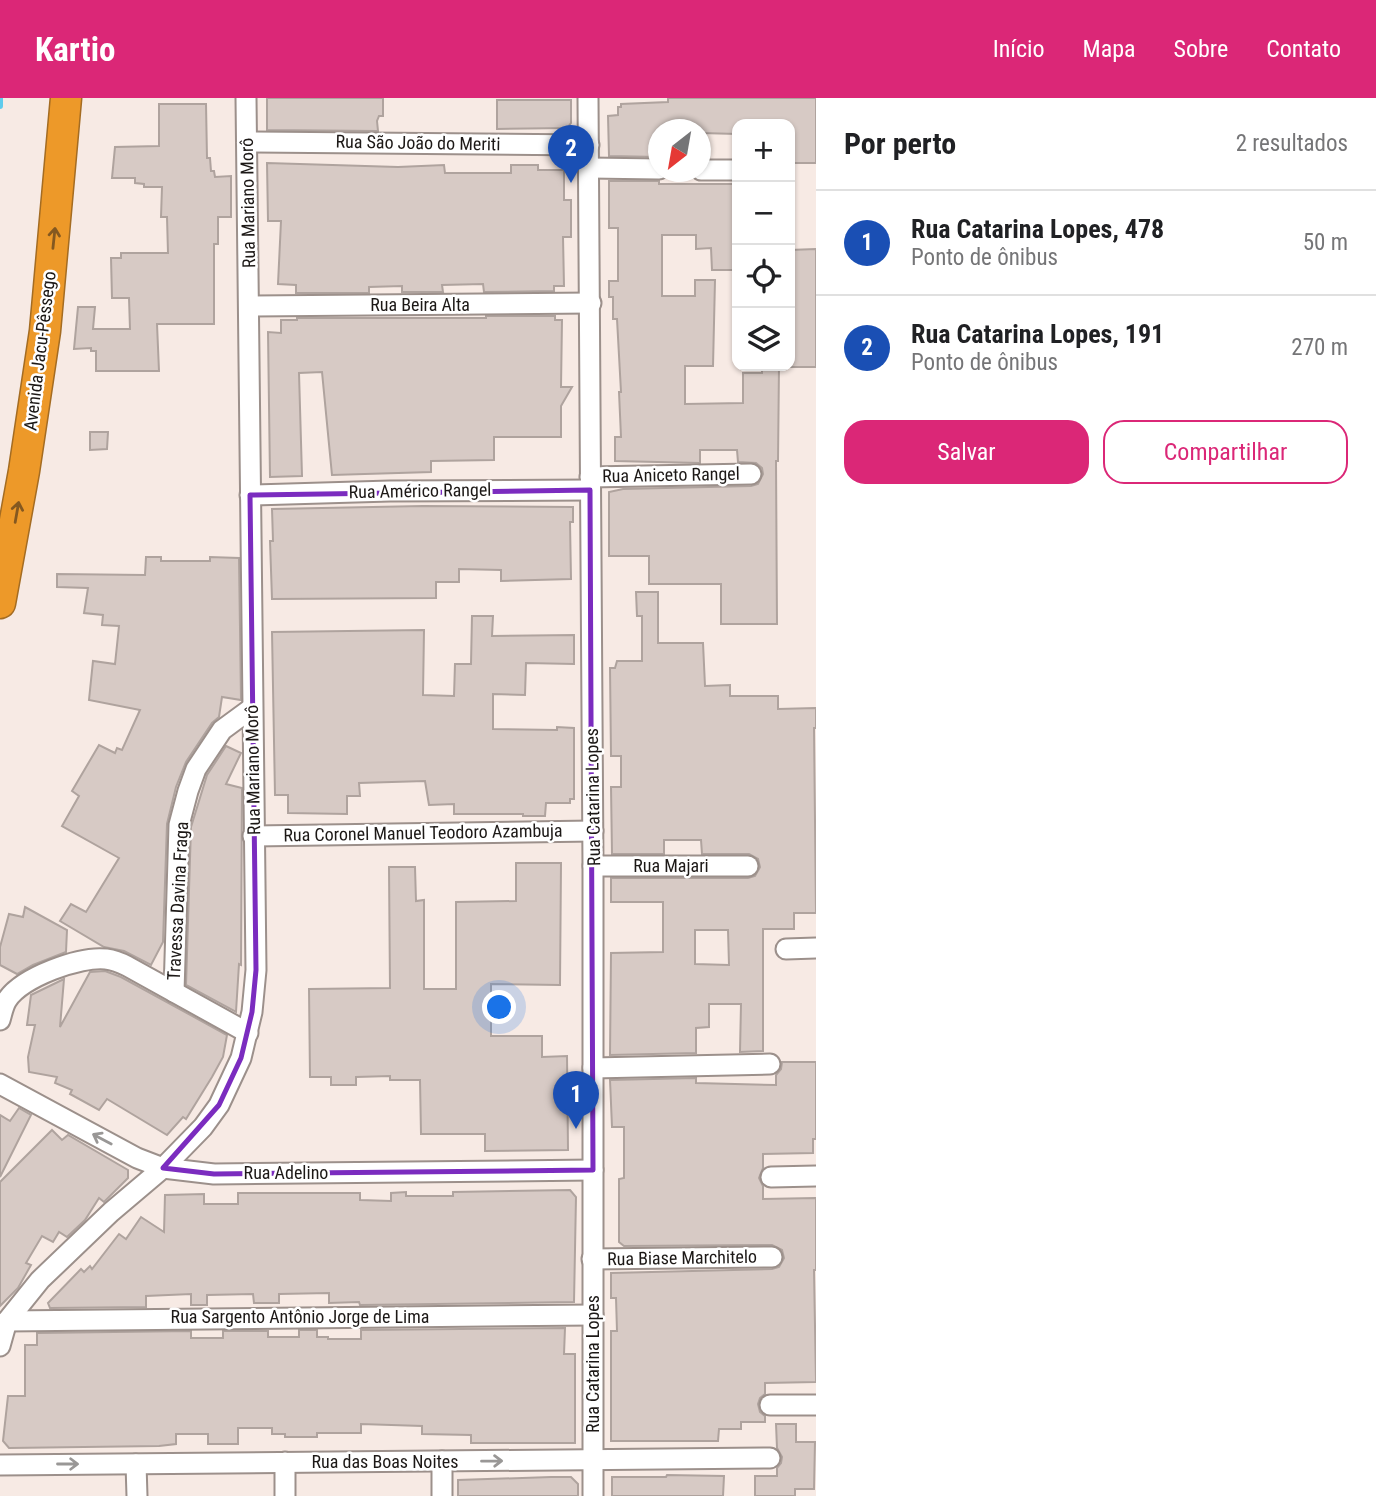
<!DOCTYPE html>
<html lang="pt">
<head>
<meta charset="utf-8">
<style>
	body { margin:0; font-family:"Roboto Condensed",sans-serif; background:#f2f2f2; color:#202124 }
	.controls { position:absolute; right:21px; top:21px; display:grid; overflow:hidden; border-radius:14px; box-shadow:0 2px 5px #0004 }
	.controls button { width:63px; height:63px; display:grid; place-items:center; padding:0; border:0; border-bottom:2px solid #e0e0e0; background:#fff; color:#202124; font:35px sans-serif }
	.compass { position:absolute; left:648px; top:21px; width:63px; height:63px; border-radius:50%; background:#fff; box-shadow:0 2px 5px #0004; rotate:211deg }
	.you { position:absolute; left:500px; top:910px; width:24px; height:24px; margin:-18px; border:5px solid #fff; border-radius:50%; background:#1a73e8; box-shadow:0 0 0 10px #1a73e833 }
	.badge { display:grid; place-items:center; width:46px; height:46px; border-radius:50%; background:#db2777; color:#fff; font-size:23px; font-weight:700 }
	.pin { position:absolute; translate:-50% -58px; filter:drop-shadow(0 2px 4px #0008) }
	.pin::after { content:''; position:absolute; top:37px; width:24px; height:21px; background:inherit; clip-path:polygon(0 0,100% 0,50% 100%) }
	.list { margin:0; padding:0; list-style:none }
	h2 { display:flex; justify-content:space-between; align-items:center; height:91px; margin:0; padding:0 28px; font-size:30px }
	h2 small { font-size:23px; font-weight:400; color:#757577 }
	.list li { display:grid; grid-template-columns:46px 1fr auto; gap:21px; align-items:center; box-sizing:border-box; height:105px; padding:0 28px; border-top:2px solid #e0e0e0 }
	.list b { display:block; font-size:26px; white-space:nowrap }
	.list p { margin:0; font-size:23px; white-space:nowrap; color:#757577 }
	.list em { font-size:23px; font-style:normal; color:#757577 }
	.actions { display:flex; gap:14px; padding:21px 28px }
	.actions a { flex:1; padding:16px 0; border:2px solid #db2777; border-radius:21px; text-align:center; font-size:24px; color:#db2777 }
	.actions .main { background:#db2777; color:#fff }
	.icon { flex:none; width:38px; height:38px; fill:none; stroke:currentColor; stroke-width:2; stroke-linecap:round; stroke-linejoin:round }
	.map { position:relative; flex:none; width:816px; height:1398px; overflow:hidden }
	header { display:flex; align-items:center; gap:42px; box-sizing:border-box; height:98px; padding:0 35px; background:#db2777; color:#fff }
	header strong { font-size:33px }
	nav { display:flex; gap:38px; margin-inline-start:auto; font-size:24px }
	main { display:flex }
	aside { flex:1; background:#fff }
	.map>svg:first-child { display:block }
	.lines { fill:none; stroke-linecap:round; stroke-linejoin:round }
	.stream { stroke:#5fcbec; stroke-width:6 }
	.building { fill:#d7cac5; stroke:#afa39e; stroke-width:2; fill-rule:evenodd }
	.minor-casing { stroke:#9c908b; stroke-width:23 }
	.highway-casing { stroke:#a46c22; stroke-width:33 }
	.minor { stroke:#fff; stroke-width:19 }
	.highway { stroke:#ed9929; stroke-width:30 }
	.oneway { stroke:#845820 }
	.oneway2 { stroke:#999796 }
	.marked { fill:none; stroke:#7b2cbf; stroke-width:5; stroke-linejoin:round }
	.labels { text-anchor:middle; stroke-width:5; stroke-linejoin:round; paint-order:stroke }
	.street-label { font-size:18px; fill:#1c1816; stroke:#fff }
</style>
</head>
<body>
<header>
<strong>Kartio</strong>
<nav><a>Início</a><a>Mapa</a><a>Sobre</a><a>Contato</a></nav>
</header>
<main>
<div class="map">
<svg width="816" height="1398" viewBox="0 0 816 1398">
	<rect width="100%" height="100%" fill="#f7eae4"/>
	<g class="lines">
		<polyline class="stream" points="0,8 0,0"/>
	</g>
	<g class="building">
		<polygon points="267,0 383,0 383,18 379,18 377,23 378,33 267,32"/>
		<polygon points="668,0 816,0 816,65 790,65 790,26 737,26 737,36 701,35 701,32 659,32 659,59 609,58 608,18 618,17 618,9 621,9 621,6 668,4"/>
		<polygon points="497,2 571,2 571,25 567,30 497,31"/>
		<polygon points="159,6 206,6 207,60 210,60 211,73 214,73 215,79 231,78 231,119 218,119 218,146 214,146 214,226 157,226 159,273 96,273 96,253 91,253 91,250 74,251 78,209 95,209 93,231 130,231 129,200 112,200 111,160 121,160 121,155 168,155 167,119 161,119 162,89 144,89 144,86 135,85 135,80 112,80 115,49 159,48"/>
		<polygon points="267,65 398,69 444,67 445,75 511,75 511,67 538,67 538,72 564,72 564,102 571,102 571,139 563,139 564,188 554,188 554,193 484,194 483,186 442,187 443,194 402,194 402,188 369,189 369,195 296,195 296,187 278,186 281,123 268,123"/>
		<polygon points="609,83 659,83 659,86 737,86 737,172 712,172 711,150 696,151 696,137 662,137 662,198 695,198 695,182 715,182 713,268 685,268 685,306 743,305 743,275 762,275 762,268 779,268 778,363 776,363 777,526 721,526 721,486 649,486 649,458 609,458 609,394 623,391 751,388 758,386 763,376 762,370 756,365 738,364 737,352 700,352 700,365 615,363 615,339 621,339 619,294 621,294 617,221 613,221 613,199 609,199 609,183 618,183 618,130 609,130"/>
		<polygon points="816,151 816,269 790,269 790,152"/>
		<polygon points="486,218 555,218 555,222 562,222 561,289 572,289 561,308 561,339 494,339 494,362 431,363 431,374 332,377 322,274 299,275 302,378 270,379 268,234 281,235 281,222 297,222 297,220 486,220"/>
		<polygon points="90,334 108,334 107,351 90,352"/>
		<polygon points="423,408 573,409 573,424 570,424 571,481 501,483 501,472 459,471 459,484 436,484 436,500 272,501 270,443 273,443 272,411"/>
		<polygon points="146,459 161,459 161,463 210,463 210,459 239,460 241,602 222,599 219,619 212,625 186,664 176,689 167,726 163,844 151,867 124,853 104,849 60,823 71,806 86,814 119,760 62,728 79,698 72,693 99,647 115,655 117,650 122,652 140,612 89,602 93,563 115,566 119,528 102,527 103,517 84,515 88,490 57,489 57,476 145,477"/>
		<path d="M 636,494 L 658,494 L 658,545 L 703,545 L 705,588 L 730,587 L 730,598 L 778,598 L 778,611 L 816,610 L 816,630 L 814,630 L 816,815 L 794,815 L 794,831 L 763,831 L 763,953 L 740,954 L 741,906 L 709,906 L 709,929 L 696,930 L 696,955 L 610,957 L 611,855 L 663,854 L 663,804 L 611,804 L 611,780 L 748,780 L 755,778 L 760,769 L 758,761 L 749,756 L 702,756 L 701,742 L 664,742 L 664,756 L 612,756 L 611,689 L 621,689 L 621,658 L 611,658 L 610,570 L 615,570 L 617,563 L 642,563 L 642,518 L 637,518 ZM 695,832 L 728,832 L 729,867 L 695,866 Z"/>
		<polygon points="472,518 493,518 492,538 574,537 574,566 526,565 525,597 493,596 493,631 557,632 557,629 574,630 574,701 570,701 570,705 546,705 545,718 523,718 523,716 454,716 454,706 429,707 425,683 359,685 360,698 347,698 347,716 288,715 288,697 275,697 272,534 424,532 423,597 454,598 455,566 471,566"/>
		<polygon points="226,648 241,655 226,686 242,690 241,867 239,866 236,914 186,887 191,729 207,677"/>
		<polygon points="516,765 561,765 560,887 491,886 491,938 542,938 542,959 567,958 568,1052 485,1053 485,1036 421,1036 420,982 390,982 390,978 356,979 356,987 331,987 331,979 310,979 309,891 390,890 389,769 415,769 416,803 424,802 424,891 456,891 456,804 516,803"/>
		<polygon points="25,809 67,832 66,854 33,867 17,876 0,867 0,849 9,816 23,819"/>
		<polygon points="105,873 121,879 227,937 223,959 212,979 186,1021 183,1019 167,1037 107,1001 99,1012 70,996 72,992 55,985 57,979 29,974 28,959 35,927 27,927 31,897 64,881 60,929 90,874"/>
		<polygon points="782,964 816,964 816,1041 813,1041 813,1055 763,1056 763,1070 759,1080 763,1088 763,1101 816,1100 816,1172 814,1172 816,1284 765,1285 765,1296 760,1300 758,1306 760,1314 765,1318 765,1324 741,1324 741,1331 719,1331 718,1343 611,1343 611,1233 617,1233 616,1200 611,1200 611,1175 772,1171 779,1169 784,1160 782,1152 772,1147 624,1148 619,1144 619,1081 624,1080 624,1029 612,1029 610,982 696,980 696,985 776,987 776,977 781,971"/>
		<polygon points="19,1010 31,1017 0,1079 0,1017 10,1023"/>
		<polygon points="52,1032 62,1042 68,1037 128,1072 128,1080 104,1104 99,1100 85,1122 67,1139 59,1134 53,1144 42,1138 26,1165 31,1167 18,1190 0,1208 0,1084"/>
		<polygon points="570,1092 576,1099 574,1204 360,1207 359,1204 329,1205 329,1195 279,1196 279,1205 254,1205 253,1196 207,1197 207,1207 191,1207 191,1196 146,1198 146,1209 50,1210 48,1205 81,1171 84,1174 90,1168 92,1171 119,1136 126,1141 141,1119 164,1134 165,1097 204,1096 204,1106 238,1106 238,1095 360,1095 360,1102 391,1103 391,1095 406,1094 406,1098 453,1098 453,1094"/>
		<polygon points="565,1230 564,1256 575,1256 575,1345 471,1345 471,1337 422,1336 422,1328 361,1326 361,1335 317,1335 317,1339 285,1339 285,1336 272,1336 272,1330 238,1330 238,1346 208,1346 208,1336 176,1336 176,1346 159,1348 9,1350 3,1343 8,1298 25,1298 25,1247 37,1247 37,1235 191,1233 191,1240 223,1240 223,1233 268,1233 268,1239 299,1239 299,1232 317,1232 317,1239 328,1239 328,1241 361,1241 361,1232"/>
		<polygon points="776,1326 796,1326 796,1344 815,1344 814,1391 795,1391 795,1398 755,1398 755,1378 777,1378 777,1370 781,1365 782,1359 777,1350"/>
		<polygon points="667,1377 724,1378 723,1398 612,1398 612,1379 666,1379"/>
		<polygon points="551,1379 571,1379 578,1386 578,1398 458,1398 458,1382"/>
	</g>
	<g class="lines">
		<defs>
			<g id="minor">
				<polyline points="588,0 593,768 593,1398"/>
				<polyline points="247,44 589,47"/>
				<polyline points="590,70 659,71"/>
				<polyline points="701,72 737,72"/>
				<polyline points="249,208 591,205"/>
				<polyline points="590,379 751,376"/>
				<polyline points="250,397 390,393 590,392"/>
				<polyline points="253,738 593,733"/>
				<polyline points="593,768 748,768"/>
				<polyline points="786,851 816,850"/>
				<polyline points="174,894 179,727 188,693 196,671 222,632 252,610"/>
				<path d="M 0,922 C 2,916 3,908 7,902 C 22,879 80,858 106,861 C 113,862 121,865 127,868 L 248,935"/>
				<polyline points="593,970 770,966"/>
				<polyline points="0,986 137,1060 163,1070 214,1076 593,1072"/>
				<polyline points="771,1079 816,1078"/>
				<polyline points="592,1161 772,1159"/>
				<polyline points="7,1223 593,1217"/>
				<polyline points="0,1248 7,1223 40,1182 111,1114 163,1070 203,1029 219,1007 241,960 252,914 256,872 246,0"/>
				<polyline points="770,1307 816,1307"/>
				<polyline points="285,1364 285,1398"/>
				<polyline points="136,1366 137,1398"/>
				<polyline points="0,1367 770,1360"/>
				<polyline points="442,1398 442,1363"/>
			</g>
			<polyline id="highway" points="0,505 24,373 45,233 66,0"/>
		</defs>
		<use href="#minor" class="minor-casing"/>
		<use href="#highway" class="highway-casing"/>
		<use href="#minor" class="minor"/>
		<use href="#highway" class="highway"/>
	</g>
	<defs><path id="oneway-shaft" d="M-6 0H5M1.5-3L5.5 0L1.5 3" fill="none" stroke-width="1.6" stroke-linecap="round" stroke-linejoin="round" transform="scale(1.75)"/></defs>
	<g class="oneway">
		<use href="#oneway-shaft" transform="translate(54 140) rotate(-84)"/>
		<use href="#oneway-shaft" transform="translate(17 414) rotate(-80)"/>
	</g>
	<g class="oneway2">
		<use href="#oneway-shaft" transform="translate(102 1041) rotate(-152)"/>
		<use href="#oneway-shaft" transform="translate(492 1363) rotate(-1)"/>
		<use href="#oneway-shaft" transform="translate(68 1366)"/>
	</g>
	<path class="marked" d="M 590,392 L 593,1072 L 214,1076 L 163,1070 L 219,1007 L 241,960 L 252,914 L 256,872 L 250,397 Z"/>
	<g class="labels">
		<g class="street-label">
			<text transform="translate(418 45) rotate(1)" y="6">Rua São João do Meriti</text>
			<text transform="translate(248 105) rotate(-91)" y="6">Rua Mariano Morô</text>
			<text x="420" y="213">Rua Beira Alta</text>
			<text transform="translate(40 253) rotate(-83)" y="6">Avenida Jacu-Pêssego</text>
			<text transform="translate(671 377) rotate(-1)" y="6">Rua Aniceto Rangel</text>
			<text transform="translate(420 393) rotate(-1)" y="6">Rua Américo Rangel</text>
			<text transform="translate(253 672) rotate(-91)" y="6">Rua Mariano Morô</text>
			<text transform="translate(593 699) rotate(-91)" y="6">Rua Catarina Lopes</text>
			<text transform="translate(423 735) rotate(-1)" y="6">Rua Coronel Manuel Teodoro Azambuja</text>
			<text x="671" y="774">Rua Majari</text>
			<text transform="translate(178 803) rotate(-87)" y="6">Travessa Davina Fraga</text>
			<text x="286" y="1081">Rua Adelino</text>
			<text transform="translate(682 1160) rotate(-1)" y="6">Rua Biase Marchitelo</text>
			<text x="300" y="1225">Rua Sargento Antônio Jorge de Lima</text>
			<text transform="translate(593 1266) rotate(-90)" y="6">Rua Catarina Lopes</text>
			<text x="385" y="1370">Rua das Boas Noites</text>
		</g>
	</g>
</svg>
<div class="controls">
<button>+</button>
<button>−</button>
<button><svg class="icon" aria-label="locate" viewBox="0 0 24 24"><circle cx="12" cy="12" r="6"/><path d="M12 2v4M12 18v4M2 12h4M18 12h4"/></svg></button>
<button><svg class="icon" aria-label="layers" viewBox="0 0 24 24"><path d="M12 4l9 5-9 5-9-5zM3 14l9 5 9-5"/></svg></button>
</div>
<svg class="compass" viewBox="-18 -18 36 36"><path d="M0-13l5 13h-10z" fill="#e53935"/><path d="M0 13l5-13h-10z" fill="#757577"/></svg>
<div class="you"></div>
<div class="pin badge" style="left:576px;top:1031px;background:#1a4fb4">1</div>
<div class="pin badge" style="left:571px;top:85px;background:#1a4fb4">2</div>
</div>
<aside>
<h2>Por perto<small>2 resultados</small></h2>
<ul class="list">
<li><span class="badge" style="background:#1a4fb4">1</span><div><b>Rua Catarina Lopes, 478</b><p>Ponto de ônibus</p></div><em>50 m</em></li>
<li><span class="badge" style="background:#1a4fb4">2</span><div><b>Rua Catarina Lopes, 191</b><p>Ponto de ônibus</p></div><em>270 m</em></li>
</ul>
<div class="actions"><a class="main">Salvar</a><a>Compartilhar</a></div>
</aside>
</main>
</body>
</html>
